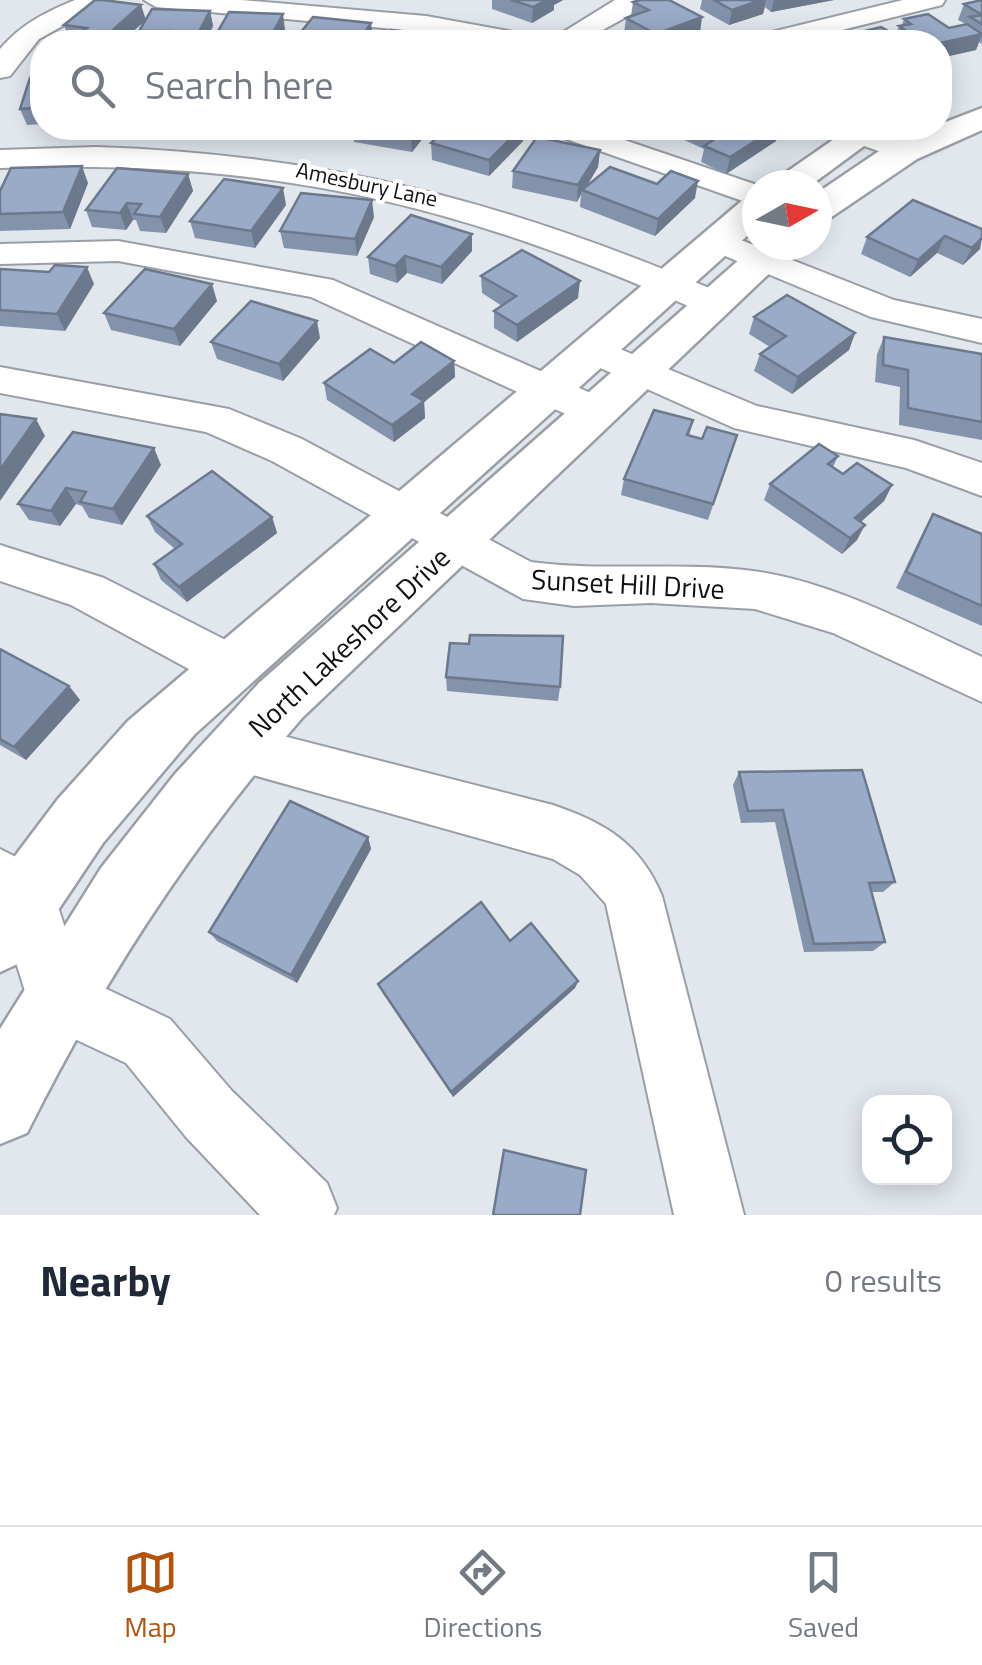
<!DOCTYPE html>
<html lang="en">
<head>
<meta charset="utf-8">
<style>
	body { margin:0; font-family:"Titillium Web",sans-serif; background:#f2f2f3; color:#1f2937 }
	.controls { position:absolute; right:30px; bottom:30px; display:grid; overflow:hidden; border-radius:20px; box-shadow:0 5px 25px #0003 }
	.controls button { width:90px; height:90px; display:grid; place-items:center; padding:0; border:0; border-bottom:2px solid #e0e1e3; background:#fff; color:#1f2937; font:50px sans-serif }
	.compass { position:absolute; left:742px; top:170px; width:90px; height:90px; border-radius:50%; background:#fff; box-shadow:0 5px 25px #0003; rotate:81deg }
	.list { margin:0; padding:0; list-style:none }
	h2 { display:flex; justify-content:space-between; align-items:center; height:130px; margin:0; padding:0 40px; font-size:42px }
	h2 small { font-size:32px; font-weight:400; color:#747a83 }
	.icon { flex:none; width:55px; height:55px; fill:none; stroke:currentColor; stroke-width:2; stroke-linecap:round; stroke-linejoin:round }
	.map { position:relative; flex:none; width:982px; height:1215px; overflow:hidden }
	.search { position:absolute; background:#fff; box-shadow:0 5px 25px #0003; left:30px; right:30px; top:30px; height:110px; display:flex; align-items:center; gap:25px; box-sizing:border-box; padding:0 35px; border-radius:40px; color:#747a83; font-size:38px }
	.sheet { height:310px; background:#fff }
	nav { display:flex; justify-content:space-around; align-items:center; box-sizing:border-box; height:140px; border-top:2px solid #e0e1e3; background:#fff; font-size:28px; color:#747a83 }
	nav a { display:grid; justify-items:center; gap:5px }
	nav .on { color:#b45309 }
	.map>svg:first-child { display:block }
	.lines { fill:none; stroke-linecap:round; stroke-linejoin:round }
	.minor-casing { stroke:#9a9ea5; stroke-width:4 }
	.major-casing { stroke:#9a9ea5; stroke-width:5 }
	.minor { fill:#fff; fill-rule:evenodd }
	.major { fill:#fff; fill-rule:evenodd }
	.wall { fill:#8493ac }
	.shaded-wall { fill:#6c788c }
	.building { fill:#9aabc8; stroke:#6c788c; stroke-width:2.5 }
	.labels { text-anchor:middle; stroke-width:8; stroke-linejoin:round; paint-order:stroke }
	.far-street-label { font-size:22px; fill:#0f1013; stroke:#fff }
	.street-label { font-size:28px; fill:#0f1013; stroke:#fff }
</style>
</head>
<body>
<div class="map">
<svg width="982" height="1215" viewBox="0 0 982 1215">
	<rect width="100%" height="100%" fill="#e2e7ee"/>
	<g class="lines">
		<defs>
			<g id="minor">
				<path d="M 75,0 L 110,0 L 39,39 L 10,76 L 0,78 L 0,49 C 21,24 46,12 75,0 Z"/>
				<polygon points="144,0 241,0 426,16 552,39 615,0 657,0 581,42 494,42 426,32 156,7"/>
				<polygon points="903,0 945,0 942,5 794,42 751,42 755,36"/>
				<polygon points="547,128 589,128 757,185 757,206 552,134"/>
				<polygon points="825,128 867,128 915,145 919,151 904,160 830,134"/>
				<path d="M 96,147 C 334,155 510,203 728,296 L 733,304 L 728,312 L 702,312 C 455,202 271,159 0,168 L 0,150 Z"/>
				<polygon points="718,231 894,300 982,319 982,343 871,317 706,248 701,241 706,234"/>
				<polygon points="118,241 333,280 611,402 617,412 611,422 597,426 583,422 311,297 118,261 0,264 0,244"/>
				<polygon points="591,337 757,406 914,440 982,463 982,496 906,468 734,428 578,358 572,349 578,340"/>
				<path d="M 0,367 L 229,409 L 302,439 L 531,562 C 605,572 679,561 753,571 C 833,582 910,624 982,657 L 982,702 L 833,633 L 755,609 L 651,603 L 574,606 L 523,599 L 272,461 L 206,432 L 0,393 Z"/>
				<polygon points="0,545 104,578 245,650 252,665 245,680 227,686 209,680 71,605 0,581"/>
				<path d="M 236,724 L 553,805 C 605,823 640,843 662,896 L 744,1215 L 674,1215 L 606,904 L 580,875 L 553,859 L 217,765 L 210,748 L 217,731 Z"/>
				<polygon points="0,849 47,873 81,977 170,1019 232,1091 327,1183 337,1208 334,1215 260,1215 186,1137 126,1063 34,1020 0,911"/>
			</g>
			<g id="major">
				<polygon points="982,108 982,130 917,159 830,218 817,221 817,193 891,143"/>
				<polygon points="850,128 874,128 879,135 811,185 768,185"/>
				<polygon points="757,196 757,227 195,734 103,843 24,961 0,972 0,876 58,799 128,721 744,199"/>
				<path d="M 757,244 L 799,245 L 302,718 C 191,845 102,982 27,1133 L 0,1144 L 0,1029 L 101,868 L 175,774 L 260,682 Z"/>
			</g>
		</defs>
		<use href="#minor" class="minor-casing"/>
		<use href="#major" class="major-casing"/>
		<use href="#minor" class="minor"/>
		<use href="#major" class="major"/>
	</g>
	<g class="wall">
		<polygon points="492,0 563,0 554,5 554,10 532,23 492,9"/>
		<polygon points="702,0 834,0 771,12 765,7 763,14 729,25 700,9"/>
		<polygon points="982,0 982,44 979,42 976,50 940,58 940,42 843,42 844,36 896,35 899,26 902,25 904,19 949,28 966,24 958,20 964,4"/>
		<polygon points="633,2 700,33 673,42 640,42 624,34 626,18 631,16"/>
		<polygon points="141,5 145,20 210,11 213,26 205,42 143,42 139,31 144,21 121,42 70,41 64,25"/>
		<polygon points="229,12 285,30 279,42 213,42 213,40"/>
		<polygon points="42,77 42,124 27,125 20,109"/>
		<polygon points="275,128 343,128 334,140 276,132"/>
		<polygon points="353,128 431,128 412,152 354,142"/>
		<polygon points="622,128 664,128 652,139 622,129"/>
		<polygon points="682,128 780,128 776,141 726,174 701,162 704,149 680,138"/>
		<polygon points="523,141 489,176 432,160 431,143"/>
		<polygon points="600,150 598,167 586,187 695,198 655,236 580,207 581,194 577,202 512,188 513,171"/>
		<polygon points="188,174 193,191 166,233 140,231 136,220 133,220 126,230 92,227 86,210"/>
		<polygon points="88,183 70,229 0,231 0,191"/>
		<polygon points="913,200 980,249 963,265 937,253 910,277 861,254 867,237"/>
		<polygon points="286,205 255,248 195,238 190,221"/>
		<polygon points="374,217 357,256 284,248 280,231"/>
		<polygon points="472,234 472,251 442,284 407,273 397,283 370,274 368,257"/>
		<polygon points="0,269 94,284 65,331 0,326"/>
		<polygon points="481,276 578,298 517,342 494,328 494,311 502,306 482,293"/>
		<polygon points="217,301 180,346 111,330 104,313"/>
		<polygon points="754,317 855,333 849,350 792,394 754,371 760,354 770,347 749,334"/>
		<polygon points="884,337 982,354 982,440 899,425 900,387 875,382 877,354"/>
		<polygon points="320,338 283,381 217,359 211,342"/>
		<polygon points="454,361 455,377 424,402 425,418 394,442 327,400 324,383 394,363"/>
		<polygon points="693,420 689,436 702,439 737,435 708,520 621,495 624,479"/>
		<polygon points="73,432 161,465 122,525 89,518 82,506 76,504 60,526 29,520 18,504"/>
		<polygon points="838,456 833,467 843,474 892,485 884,501 861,522 857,540 842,554 764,500 770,484"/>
		<polygon points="933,514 982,534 982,626 896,588 924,530"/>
		<polygon points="147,516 272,517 277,533 187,602 161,580 154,564 175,549 155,532"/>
		<polygon points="0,649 69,686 80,700 26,760 0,745"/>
		<polygon points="446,677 560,687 558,701 447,691"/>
		<polygon points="739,772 895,882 883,892 872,892 885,942 873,951 804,952 775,822 741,823 733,785"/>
		<polygon points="368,837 371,849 297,983 217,941 209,932"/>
		<polygon points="510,941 578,981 575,988 453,1097 382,992 378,984"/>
	</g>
	<g class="shaded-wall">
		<polygon points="546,0 563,0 554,5 554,10 532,23 533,7"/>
		<polygon points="761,0 766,0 763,14 729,25 732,10"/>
		<polygon points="774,0 834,0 771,12"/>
		<polygon points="141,5 146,20 121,42 106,42 104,38"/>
		<polygon points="210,11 213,26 205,42 194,42"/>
		<polygon points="283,14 285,30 279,42 268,42"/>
		<polygon points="702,17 700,33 673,42 654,42 656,34"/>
		<polygon points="371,23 373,39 370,42 358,42"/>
		<polygon points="982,34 976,50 940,58 940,43"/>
		<polygon points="333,128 343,128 334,140"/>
		<polygon points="417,128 431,128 412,152 411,136"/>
		<polygon points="521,128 524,128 523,141 489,176 489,160"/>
		<polygon points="653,128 664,128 652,139"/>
		<polygon points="776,128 780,128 776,141 726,174 730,157"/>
		<polygon points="600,150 598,167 584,191 582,190 581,194 577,202 578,185"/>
		<polygon points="82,166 88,183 70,229 63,212"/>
		<polygon points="188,174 193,191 166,233 160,217"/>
		<polygon points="698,181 695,198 655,236 658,219"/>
		<polygon points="283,188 286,205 255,248 251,231"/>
		<polygon points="372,200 374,217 357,256 355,239"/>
		<polygon points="127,203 133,220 126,230 120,213"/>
		<polygon points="472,234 472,251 442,284 441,267"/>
		<polygon points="945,236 937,253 910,277 918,260"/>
		<polygon points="982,238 980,249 963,265 972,248"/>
		<polygon points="405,256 407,273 397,283 395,266"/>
		<polygon points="87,267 94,284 65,331 57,314"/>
		<polygon points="580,281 578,298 517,342 517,325"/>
		<polygon points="212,284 217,301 180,346 174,329"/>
		<polygon points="317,321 320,338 283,381 279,364"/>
		<polygon points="855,333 849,350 792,394 798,377"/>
		<polygon points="454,361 455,377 424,402 425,418 394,442 392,425 412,394"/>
		<polygon points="36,419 45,436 0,501 0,470"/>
		<polygon points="154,448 161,465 122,525 113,509"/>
		<polygon points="892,485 884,501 847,534 855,518"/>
		<polygon points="66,488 76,504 60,526 51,511"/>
		<polygon points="272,517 277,533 187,602 179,587"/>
		<polygon points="865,525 857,540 842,554 850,538"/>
		<polygon points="69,686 80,700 26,760 14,747"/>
		<polygon points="368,837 371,849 297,983 291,975"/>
		<polygon points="578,981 575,988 453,1097 451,1092"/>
	</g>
	<g class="building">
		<polygon points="95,0 103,0 141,5 104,38 79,34 87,28 64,25"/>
		<polygon points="511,0 546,0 533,7"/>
		<polygon points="640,0 669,0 702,17 656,34 626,18 649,10 633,2"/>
		<polygon points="714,0 761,0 732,10"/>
		<polygon points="982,0 982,24 970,17 982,15 964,4"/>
		<polygon points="152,9 210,11 194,41 166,41 171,31 139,31"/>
		<polygon points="229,12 283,14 268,42 247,42 251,35 239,34 235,41 213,40"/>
		<polygon points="928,14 949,28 967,24 982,34 940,43 923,42 899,26 911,24 904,19"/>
		<polygon points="313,17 371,23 358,42 293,42"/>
		<polygon points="881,27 908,42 854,42 844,36"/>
		<polygon points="391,30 446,37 442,42 382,42"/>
		<polygon points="42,77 42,107 20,109 30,78"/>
		<polygon points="365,128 417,128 411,136"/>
		<polygon points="448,128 482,128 489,129 491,128 521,128 489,160 431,143"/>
		<polygon points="696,128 776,128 730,157 704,146 718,137"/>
		<polygon points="537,137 600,150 578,185 513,171"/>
		<polygon points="82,166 63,212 0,214 0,191 11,168"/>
		<polygon points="610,167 657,184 671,171 698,181 658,219 582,190"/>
		<polygon points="117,168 188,174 160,217 134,214 141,204 127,203 120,213 86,210"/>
		<polygon points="224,179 283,188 251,231 190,221"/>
		<polygon points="301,193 372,200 355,239 280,231"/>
		<polygon points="913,200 982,229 982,238 972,248 945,236 918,260 867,237"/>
		<polygon points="411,215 472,234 441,267 405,256 395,266 368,257"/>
		<polygon points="522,250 580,281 517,325 494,311 516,296 481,276"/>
		<polygon points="55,265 87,267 57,314 0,310 0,269 49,272"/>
		<polygon points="145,269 212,284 174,329 104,313"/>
		<polygon points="787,295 855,333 798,377 760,354 786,336 754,317"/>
		<polygon points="251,301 317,321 279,364 211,342"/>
		<polygon points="884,337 982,354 982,422 908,408 908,370 883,365"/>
		<polygon points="421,342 454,361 412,394 424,401 392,425 324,383 370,349 394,363"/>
		<polygon points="654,410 693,420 687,435 702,439 707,427 737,435 713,504 624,479"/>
		<polygon points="0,414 36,419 0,470"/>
		<polygon points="73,432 154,448 113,509 80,502 86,492 66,488 51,511 18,504"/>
		<polygon points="819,444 838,456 828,464 843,474 857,463 892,485 855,518 865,525 850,538 770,484"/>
		<polygon points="212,471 272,517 179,587 154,564 182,544 147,516"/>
		<polygon points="933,514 982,534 982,606 906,572"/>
		<polygon points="470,635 563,636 560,687 446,677 450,643 469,644"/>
		<polygon points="0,649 69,686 14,747 0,739"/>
		<polygon points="862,770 895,882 869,883 885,942 814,944 783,810 748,811 739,772"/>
		<polygon points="290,801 368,837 291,975 209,932"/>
		<polygon points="481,902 510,941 531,923 578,981 451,1092 378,984"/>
		<polygon points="504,1150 586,1170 580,1215 493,1215"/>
	</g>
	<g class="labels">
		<g class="far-street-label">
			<text transform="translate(367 184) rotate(12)" y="8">Amesbury Lane</text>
		</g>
		<g class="street-label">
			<text transform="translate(628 584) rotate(3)" y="10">Sunset Hill Drive</text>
			<text transform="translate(349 642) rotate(-43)" y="10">North Lakeshore Drive</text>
		</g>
	</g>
</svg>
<div class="controls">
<button><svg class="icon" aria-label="locate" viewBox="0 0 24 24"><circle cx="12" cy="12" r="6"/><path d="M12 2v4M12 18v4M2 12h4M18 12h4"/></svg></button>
</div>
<svg class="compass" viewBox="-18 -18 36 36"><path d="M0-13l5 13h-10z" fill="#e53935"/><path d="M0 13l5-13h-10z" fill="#747a83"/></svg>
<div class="search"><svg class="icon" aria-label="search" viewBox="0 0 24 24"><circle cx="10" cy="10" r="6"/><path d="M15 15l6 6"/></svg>Search here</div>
</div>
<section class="sheet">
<h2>Nearby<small>0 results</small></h2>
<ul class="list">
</ul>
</section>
<nav>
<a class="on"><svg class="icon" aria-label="map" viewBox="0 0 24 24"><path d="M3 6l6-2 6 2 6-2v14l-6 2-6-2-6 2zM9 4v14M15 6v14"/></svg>Map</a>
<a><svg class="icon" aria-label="directions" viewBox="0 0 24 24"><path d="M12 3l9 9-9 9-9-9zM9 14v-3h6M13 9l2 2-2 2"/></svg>Directions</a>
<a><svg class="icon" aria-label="saved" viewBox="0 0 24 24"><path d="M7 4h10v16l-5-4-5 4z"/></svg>Saved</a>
</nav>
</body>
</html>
